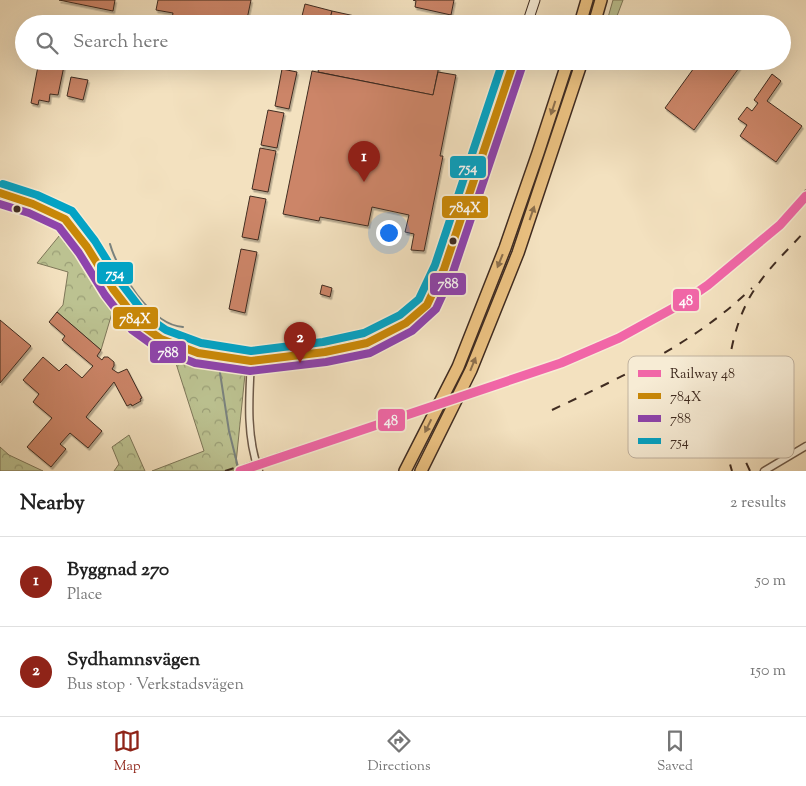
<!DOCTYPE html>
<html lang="en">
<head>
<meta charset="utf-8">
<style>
	body { margin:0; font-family:"Sorts Mill Goudy",serif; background:#f2f2f2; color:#222 }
	.you { position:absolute; left:388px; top:232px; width:18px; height:18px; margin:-12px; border:4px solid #fff; border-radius:50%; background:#1a73e8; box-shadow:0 0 0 8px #1a73e833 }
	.badge { display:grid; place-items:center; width:32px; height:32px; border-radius:50%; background:#8f2418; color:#fff; font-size:16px; font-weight:700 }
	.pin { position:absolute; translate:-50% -41px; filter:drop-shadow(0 1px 2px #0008) }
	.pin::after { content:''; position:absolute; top:26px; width:18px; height:15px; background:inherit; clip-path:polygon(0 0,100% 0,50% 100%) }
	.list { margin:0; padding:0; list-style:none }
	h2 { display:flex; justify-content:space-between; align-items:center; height:65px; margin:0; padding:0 20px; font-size:21px }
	h2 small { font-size:16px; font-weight:400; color:#767676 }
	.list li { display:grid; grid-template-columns:32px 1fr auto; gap:15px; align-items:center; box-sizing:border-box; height:90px; padding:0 20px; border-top:1px solid #e0e0e0 }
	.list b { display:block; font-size:19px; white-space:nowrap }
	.list p { margin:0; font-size:16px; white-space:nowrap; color:#767676 }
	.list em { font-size:16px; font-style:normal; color:#767676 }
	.icon { flex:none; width:28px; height:28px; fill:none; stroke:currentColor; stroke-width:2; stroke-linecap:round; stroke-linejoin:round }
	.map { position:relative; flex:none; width:806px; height:471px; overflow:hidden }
	.search { position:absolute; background:#fff; box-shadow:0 5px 20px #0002; left:15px; right:15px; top:15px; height:55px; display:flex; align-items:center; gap:12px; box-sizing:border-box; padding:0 18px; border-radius:28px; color:#767676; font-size:19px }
	.sheet { height:245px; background:#fff }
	nav { display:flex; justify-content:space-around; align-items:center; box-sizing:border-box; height:70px; border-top:1px solid #e0e0e0; background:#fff; font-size:14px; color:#767676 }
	nav a { display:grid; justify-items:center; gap:2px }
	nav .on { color:#8f2418 }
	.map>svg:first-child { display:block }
	.forest { fill:url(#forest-crowns); stroke:#7e7759 }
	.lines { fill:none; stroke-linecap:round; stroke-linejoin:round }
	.stream { stroke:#7a827e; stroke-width:2 }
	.building { fill:#cc8567; stroke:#402c21; filter:url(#shadow) }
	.street-casing { stroke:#6d5948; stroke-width:9 }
	.secondary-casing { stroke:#402c21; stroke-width:11 }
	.highway-casing { stroke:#402c21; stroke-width:14 }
	.street { stroke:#f7ecd5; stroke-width:6 }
	.secondary { stroke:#f7ecd5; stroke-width:9 }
	.highway { stroke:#eac080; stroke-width:11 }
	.rail { stroke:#402c21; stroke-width:2; stroke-dasharray:9 9; stroke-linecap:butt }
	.bus-1-casing { stroke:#f7ecd5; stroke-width:11 }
	.bus-2-casing { stroke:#f7ecd5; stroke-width:11 }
	.bus-3-casing { stroke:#f7ecd5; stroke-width:11 }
	.bus-1 { stroke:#c98808; stroke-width:8 }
	.bus-2 { stroke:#8e44ad; stroke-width:8 }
	.bus-3 { stroke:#03a3c5; stroke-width:8 }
	.rail-1-casing { stroke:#f7ecd5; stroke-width:12 }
	.rail-1 { stroke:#f166a7; stroke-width:9 }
	.oneway { fill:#8c6f4c }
	.bus-dot { fill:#402c21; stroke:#f7ecd5; stroke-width:2 }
	.key { fill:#f7ecd5; stroke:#c0b29f; stroke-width:1 }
	.key-label { font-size:14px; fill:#402c21 }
	.line-badge { stroke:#f7ecd5; stroke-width:2 }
	.badge-label { font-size:14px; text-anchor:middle; font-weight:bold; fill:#fff }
</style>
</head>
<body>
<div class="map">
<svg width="806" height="471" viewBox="0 0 806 471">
	<defs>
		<pattern id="forest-crowns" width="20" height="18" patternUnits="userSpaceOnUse" patternTransform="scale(1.25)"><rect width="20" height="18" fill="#bcc291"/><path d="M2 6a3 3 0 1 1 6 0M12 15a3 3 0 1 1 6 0" fill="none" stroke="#9a9e76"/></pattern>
		<filter id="shadow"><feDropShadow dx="1.5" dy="2.5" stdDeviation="0" flood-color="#0004"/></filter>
	</defs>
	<rect width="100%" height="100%" fill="#f3e1bf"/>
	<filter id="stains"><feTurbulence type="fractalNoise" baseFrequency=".004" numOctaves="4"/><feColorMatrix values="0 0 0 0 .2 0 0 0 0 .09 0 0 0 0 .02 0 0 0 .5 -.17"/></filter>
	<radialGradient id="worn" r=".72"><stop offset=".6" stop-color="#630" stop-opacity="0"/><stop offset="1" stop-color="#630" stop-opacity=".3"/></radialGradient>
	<g class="forest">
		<polygon points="613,0 623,0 614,24 611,24 607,21"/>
		<path d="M 64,230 C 85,250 100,278 115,303 L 101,350 L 57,312 L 63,305 L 68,272 L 37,263 Z"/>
		<polygon points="180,352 245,374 236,463 239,471 152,471 204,451 173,354"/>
		<polygon points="129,435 145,471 114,471 119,464 112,447"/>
		<polygon points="0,447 9,455 43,471 0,471"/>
	</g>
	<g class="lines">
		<g class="stream">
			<path d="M 110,244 C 118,272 151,325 183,327"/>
			<polyline points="220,373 229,431 239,471"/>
		</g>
	</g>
	<g class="building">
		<polygon points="59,0 115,0 113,11"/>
		<polygon points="158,0 251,0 246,24 171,24 173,13 156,10"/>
		<polygon points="413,0 454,0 451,15 415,7 416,1"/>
		<polygon points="305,4 332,11 329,24 300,24"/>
		<polygon points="332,11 391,24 329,23"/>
		<polygon points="732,16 743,24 726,24"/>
		<polygon points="48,17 73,22 80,24 46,24"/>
		<polygon points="39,61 65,61 58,95 50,94 49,102 39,100 38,105 31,103"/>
		<polygon points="320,61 440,61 433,95 318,72"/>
		<polygon points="699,61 744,61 694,130 665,108"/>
		<polygon points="282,69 297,72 289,109 275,106"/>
		<polygon points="312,71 433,95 438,72 456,75 440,156 443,156 424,251 411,250 414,234 405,232 409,215 372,207 368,226 320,217 319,221 283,214"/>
		<polygon points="772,74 781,81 767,101 802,126 776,162 740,136 747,125 738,119 747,107 752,111 758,103 754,100"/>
		<polygon points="71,77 88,80 83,100 67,96"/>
		<polygon points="268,110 284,113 277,148 261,145"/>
		<polygon points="260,148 276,151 268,192 252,189"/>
		<polygon points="250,196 266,199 258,240 242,237"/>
		<polygon points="241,249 257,252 245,313 229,309"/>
		<polygon points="322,285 332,288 330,297 320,294"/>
		<polygon points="57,312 101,350 97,356 102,360 104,357 108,357 114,362 114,366 112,369 118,373 127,369 142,398 140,399 141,401 132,406 131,404 127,406 114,382 86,417 102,431 88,448 70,433 60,444 66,449 51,467 27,447 52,418 33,402 39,394 23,380 43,357 59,371 66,364 82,378 93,366 62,340 65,336 49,322"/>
		<polygon points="0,320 31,346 0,383"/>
	</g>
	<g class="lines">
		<defs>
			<g id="street">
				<path d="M 251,361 C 249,397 246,437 259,471"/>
				<polyline points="764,471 806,446"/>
			</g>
			<g id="secondary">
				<polyline points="527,24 535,0"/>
				<polyline points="0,193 33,204 65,219 87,247 113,289 140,324 161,339 198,353 251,361 325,352 367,343 406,323 427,305 444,269 514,61"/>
			</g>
			<g id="highway">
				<polyline points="580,24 587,0"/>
				<polyline points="594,24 601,0"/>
				<polyline points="405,471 458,367 505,248 538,153 568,61"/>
				<polyline points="421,471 471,370 518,253 582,61"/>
			</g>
		</defs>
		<use href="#street" class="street-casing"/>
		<use href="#secondary" class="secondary-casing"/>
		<use href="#highway" class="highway-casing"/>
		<use href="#street" class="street"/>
		<use href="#secondary" class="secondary"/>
		<use href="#highway" class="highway"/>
		<g class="rail">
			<path d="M 552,410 C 622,377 695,343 752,288"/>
			<path d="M 724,411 C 723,431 726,451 732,471"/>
			<path d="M 225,471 C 295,448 364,425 433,402 C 494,381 561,362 618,334 C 685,301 758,248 806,190"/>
			<path d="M 750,471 C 743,456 736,440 732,425 C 721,386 731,329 751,295 C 766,270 787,251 806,230"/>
		</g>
		<defs>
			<polyline id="bus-1" points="0,193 33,204 65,219 87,247 113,289 140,324 161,339 198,353 251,361 325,352 367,343 406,323 427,305 444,269 514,61"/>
			<polyline id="bus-2" points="0,204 29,213 59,227 79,253 105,295 132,330 157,348 195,363 250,371 326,362 370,353 412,331 436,309 453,272 523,64"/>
			<polyline id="bus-3" points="3,184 37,195 72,211 95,241 121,283 147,317 166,330 201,343 251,351 323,342 364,333 400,315 419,299 435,265 503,61"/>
		</defs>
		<use href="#bus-1" class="bus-1-casing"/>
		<use href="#bus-2" class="bus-2-casing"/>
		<use href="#bus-3" class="bus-3-casing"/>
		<use href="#bus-1" class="bus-1"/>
		<use href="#bus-2" class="bus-2"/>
		<use href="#bus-3" class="bus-3"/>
		<defs>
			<polyline id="rail-1" points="240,471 561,363 619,338 679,305 708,285 780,225 806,196"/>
		</defs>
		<use href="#rail-1" class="rail-1-casing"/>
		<use href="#rail-1" class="rail-1"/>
	</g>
	<defs><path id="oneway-solid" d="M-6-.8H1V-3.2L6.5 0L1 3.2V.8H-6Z" transform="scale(1.25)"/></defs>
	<g class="oneway">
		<use href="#oneway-solid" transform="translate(553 108) rotate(108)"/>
		<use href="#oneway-solid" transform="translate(532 213) rotate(-71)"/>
		<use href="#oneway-solid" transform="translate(500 261) rotate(112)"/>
		<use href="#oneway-solid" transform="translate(473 364) rotate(-68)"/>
		<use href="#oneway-solid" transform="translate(428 426) rotate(116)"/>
	</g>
	<g class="bus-dot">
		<circle cx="17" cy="209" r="4.5"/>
		<circle cx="453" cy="241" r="4.5"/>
	</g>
	<rect x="628" y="356" width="166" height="102" rx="8" class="key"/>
	<rect x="638" y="370" width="23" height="7" fill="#f166a7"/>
	<rect x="638" y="393" width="23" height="6" fill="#c98808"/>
	<rect x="638" y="415" width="23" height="7" fill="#8e44ad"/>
	<rect x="638" y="438" width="23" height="6" fill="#03a3c5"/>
	<g class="key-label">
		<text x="670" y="378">Railway 48</text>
		<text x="670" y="401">784X</text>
		<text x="670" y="423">788</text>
		<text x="670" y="446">754</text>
	</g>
	<g class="line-badge">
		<rect x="449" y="155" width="38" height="24" rx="5" fill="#03a3c5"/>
		<rect x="441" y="195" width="48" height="24" rx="5" fill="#c98808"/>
		<rect x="96" y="261" width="38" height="24" rx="5" fill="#03a3c5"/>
		<rect x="429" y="272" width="38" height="24" rx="5" fill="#8e44ad"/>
		<rect x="672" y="288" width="28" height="24" rx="5" fill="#f166a7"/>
		<rect x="112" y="306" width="47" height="24" rx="5" fill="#c98808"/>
		<rect x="149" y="340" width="38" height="24" rx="5" fill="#8e44ad"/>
		<rect x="377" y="408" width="29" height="24" rx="5" fill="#f166a7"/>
	</g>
	<g class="badge-label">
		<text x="468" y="172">754</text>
		<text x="465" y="212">784X</text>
		<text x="115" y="278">754</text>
		<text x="448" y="288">788</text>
		<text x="686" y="305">48</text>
		<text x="135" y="323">784X</text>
		<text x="168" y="357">788</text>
		<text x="391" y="425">48</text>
	</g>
	<rect width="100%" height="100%" filter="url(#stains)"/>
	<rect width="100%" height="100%" fill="url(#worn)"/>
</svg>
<div class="you"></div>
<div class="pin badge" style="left:364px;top:182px">1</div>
<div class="pin badge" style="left:300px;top:363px">2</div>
<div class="search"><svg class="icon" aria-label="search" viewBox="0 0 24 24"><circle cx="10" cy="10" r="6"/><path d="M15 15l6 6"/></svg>Search here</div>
</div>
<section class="sheet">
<h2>Nearby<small>2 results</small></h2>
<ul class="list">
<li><span class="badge">1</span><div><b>Byggnad 270</b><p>Place</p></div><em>50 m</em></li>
<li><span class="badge">2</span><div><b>Sydhamnsvägen</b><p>Bus stop · Verkstadsvägen</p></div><em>150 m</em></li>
</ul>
</section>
<nav>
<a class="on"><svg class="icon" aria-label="map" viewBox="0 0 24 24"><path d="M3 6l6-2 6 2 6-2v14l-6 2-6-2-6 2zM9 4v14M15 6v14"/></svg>Map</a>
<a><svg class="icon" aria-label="directions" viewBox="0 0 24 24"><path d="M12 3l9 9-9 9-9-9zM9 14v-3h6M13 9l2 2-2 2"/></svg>Directions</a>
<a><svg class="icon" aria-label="saved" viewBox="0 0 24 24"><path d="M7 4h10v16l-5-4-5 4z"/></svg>Saved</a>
</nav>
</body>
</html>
